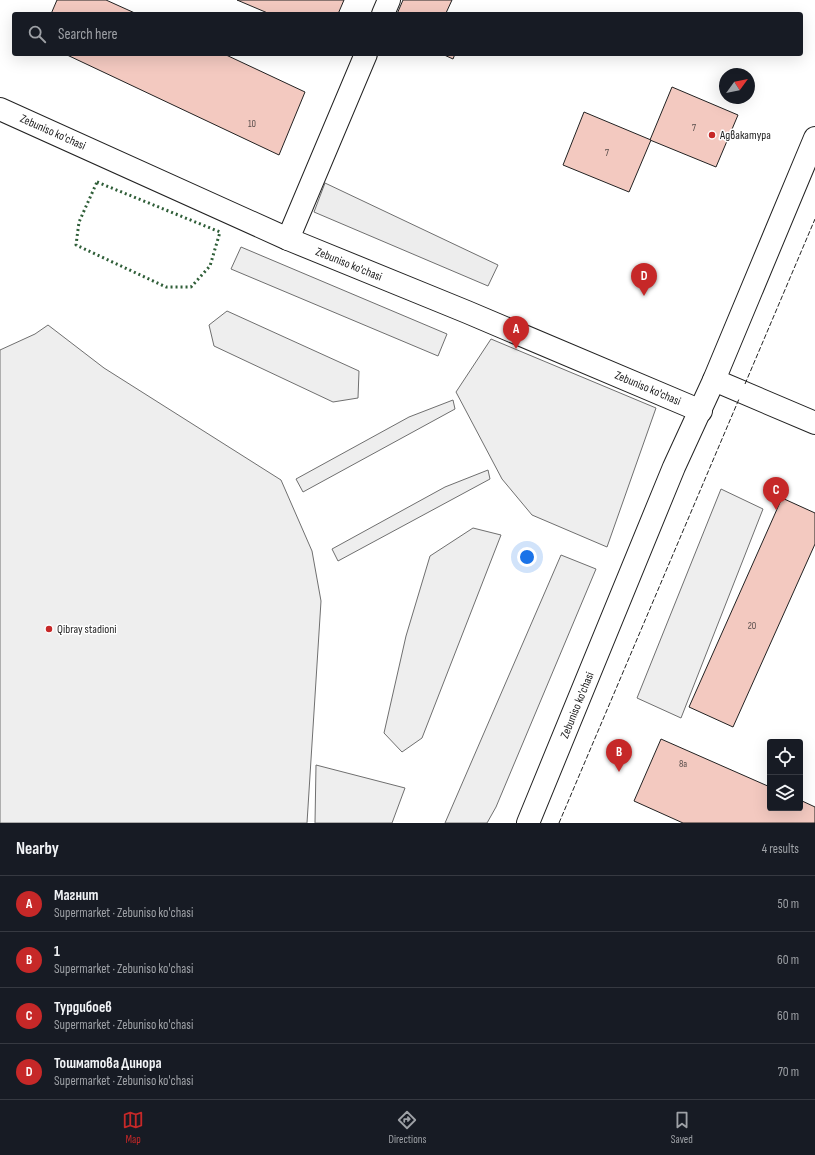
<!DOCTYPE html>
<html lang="en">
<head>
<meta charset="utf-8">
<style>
	body { margin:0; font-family:"Sofia Sans Condensed",sans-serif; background:#242831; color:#f1f3f6 }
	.controls { position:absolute; right:12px; bottom:12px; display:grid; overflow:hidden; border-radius:4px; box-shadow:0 4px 16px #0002 }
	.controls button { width:36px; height:36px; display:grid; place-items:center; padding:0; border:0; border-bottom:1px solid #363941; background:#171b24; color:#f1f3f6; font:20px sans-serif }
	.compass { position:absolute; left:719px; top:68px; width:36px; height:36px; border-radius:50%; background:#171b24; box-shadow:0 4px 16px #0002; rotate:57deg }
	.you { position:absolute; left:527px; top:557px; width:14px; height:14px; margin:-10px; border:3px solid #fff; border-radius:50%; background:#1a73e8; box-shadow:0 0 0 6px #1a73e833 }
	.badge { display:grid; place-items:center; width:26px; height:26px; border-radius:50%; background:#c62828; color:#fff; font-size:13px; font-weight:700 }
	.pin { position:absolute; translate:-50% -33px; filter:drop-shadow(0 1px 2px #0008) }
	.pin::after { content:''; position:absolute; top:21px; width:14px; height:12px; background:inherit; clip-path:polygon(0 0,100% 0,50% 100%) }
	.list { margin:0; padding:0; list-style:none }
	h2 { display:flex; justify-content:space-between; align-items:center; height:52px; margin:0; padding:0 16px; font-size:17px }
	h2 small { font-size:13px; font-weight:400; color:#9ea1a6 }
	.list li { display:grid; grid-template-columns:26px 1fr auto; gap:12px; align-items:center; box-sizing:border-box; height:56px; padding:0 16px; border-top:1px solid #363941 }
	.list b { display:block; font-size:15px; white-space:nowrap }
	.list p { margin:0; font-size:13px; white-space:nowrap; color:#9ea1a6 }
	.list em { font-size:13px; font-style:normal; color:#9ea1a6 }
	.icon { flex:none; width:22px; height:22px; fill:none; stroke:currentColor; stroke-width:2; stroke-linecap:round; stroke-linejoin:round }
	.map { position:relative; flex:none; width:815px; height:823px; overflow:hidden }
	.search { position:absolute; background:#171b24; box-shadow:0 4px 16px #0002; left:12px; right:12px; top:12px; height:44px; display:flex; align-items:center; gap:10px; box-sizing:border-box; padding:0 14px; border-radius:4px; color:#9ea1a6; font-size:15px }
	.sheet { height:276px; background:#171b24 }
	nav { display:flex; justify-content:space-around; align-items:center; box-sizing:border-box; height:56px; border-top:1px solid #363941; background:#171b24; font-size:11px; color:#9ea1a6 }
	nav a { display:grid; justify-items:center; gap:2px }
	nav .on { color:#c62828 }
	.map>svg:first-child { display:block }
	.green { fill:#eee; stroke:#6f6f6f }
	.parking { fill:#ededed; stroke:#6f6f6f }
	.building { fill:#f3c9c0; stroke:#222 }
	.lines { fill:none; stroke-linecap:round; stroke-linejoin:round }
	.minor-casing { stroke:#222; stroke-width:24 }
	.minor { stroke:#fff; stroke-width:22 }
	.hedge { stroke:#2f5e38; stroke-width:3; stroke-dasharray:2 3; stroke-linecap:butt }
	.fence { stroke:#222; stroke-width:1; stroke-dasharray:5 2; stroke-linecap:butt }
	.poi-dot { fill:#c62828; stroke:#fff; stroke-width:1.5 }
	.labels { text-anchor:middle; stroke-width:3; stroke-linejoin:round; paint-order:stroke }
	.number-label { font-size:10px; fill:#564c4a }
	.street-label { font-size:12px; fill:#222; stroke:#fff }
	.poi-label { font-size:12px; fill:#222; stroke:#fff; text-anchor:start }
</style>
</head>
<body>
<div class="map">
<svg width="815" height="823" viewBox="0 0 815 823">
	<rect width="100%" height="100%" fill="#fff"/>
	<g class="green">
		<polygon points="241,247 447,334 438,356 231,269"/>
		<polygon points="227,311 359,371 358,398 333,402 214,346 209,325"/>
		<polygon points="48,325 104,368 281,480 312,551 321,601 307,823 0,823 0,350 35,334"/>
		<polygon points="491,339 656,408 607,547 532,515 502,479 456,392"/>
		<polygon points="453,400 455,409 303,492 296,479 409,417"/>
		<polygon points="488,470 490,479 338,561 332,549 445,487"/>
		<polygon points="721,489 763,509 681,718 637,698"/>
		<polygon points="473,528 501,535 422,738 402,752 384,733 406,636 430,556"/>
		<polygon points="561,555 596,569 496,807 487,823 445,823"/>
		<polygon points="316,765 405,788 392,823 315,823"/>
	</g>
	<polygon class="parking" points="325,183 498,265 488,286 314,212"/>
	<g class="building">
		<polygon points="57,0 106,0 137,14 51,14"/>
		<polygon points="237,0 344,0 338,14 270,14"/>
		<polygon points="403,0 452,0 446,13 448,14 397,14"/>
		<polygon points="65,54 224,54 305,92 279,155"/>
		<polygon points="442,54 455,54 453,59"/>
		<polygon points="672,87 738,115 716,167 650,140"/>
		<polygon points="584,112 651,140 629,192 563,165"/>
		<polygon points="782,498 815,513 815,544 733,727 689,707"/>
		<polygon points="661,739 770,787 770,808 800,808 800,800 815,807 815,823 683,823 634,801"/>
	</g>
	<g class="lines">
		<defs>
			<g id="minor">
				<polyline points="383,14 389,0"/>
				<polyline points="0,109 288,239 467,312 701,411"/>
				<polyline points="288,239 366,54"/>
				<polyline points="714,380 815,423"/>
				<polyline points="528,823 674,467 714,380 815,138"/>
			</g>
		</defs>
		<use href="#minor" class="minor-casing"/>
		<use href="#minor" class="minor"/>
		<polygon class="hedge" points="97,182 220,232 210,266 191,287 166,287 76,245 79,222"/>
		<g class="fence">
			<polyline points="745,384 815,219"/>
			<polyline points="559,823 739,399"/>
		</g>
	</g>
	<g class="poi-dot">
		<circle cx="712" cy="135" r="4"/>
		<circle cx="49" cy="629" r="4"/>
	</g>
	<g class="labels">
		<g class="number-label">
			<text x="252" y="127">10</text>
			<text x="694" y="131">7</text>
			<text x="607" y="156">7</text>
			<text x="752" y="629">20</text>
			<text x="683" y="767">8a</text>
		</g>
		<g class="street-label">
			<text transform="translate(53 132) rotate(24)" y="4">Zebuniso ko'chasi</text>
			<text transform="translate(349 264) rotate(22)" y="4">Zebuniso ko'chasi</text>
			<text transform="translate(648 388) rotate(23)" y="4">Zebuniso ko'chasi</text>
			<text transform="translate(577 705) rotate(-68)" y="4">Zebuniso ko'chasi</text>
		</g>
		<g class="poi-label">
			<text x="720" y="139">Адвакатура</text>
			<text x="57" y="633">Qibray stadioni</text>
		</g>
	</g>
</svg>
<div class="controls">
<button><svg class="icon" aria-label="locate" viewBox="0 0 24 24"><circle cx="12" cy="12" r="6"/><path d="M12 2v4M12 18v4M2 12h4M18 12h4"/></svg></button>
<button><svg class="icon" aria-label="layers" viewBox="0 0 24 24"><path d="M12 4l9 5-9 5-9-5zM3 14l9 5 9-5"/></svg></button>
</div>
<svg class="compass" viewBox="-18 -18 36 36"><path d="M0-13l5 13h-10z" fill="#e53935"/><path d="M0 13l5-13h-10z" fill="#9ea1a6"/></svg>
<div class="you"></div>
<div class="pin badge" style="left:516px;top:349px">A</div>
<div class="pin badge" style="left:619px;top:772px">B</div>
<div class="pin badge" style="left:776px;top:510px">C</div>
<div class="pin badge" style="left:644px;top:296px">D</div>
<div class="search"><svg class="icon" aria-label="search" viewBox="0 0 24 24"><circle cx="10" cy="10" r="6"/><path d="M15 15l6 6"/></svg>Search here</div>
</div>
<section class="sheet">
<h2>Nearby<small>4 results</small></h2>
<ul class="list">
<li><span class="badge">A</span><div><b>Магнит</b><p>Supermarket · Zebuniso ko'chasi</p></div><em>50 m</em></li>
<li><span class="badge">B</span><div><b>1</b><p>Supermarket · Zebuniso ko'chasi</p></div><em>60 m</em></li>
<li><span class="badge">C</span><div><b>Турдибоев</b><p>Supermarket · Zebuniso ko'chasi</p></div><em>60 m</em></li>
<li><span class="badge">D</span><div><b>Тошматова Динора</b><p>Supermarket · Zebuniso ko'chasi</p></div><em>70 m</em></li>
</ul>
</section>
<nav>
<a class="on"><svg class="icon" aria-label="map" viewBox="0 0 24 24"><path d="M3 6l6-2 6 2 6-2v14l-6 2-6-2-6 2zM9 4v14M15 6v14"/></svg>Map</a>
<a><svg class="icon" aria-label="directions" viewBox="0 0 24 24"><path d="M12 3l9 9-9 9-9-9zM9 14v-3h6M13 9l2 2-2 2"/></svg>Directions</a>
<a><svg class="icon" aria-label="saved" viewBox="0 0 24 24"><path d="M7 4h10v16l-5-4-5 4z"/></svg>Saved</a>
</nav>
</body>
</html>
